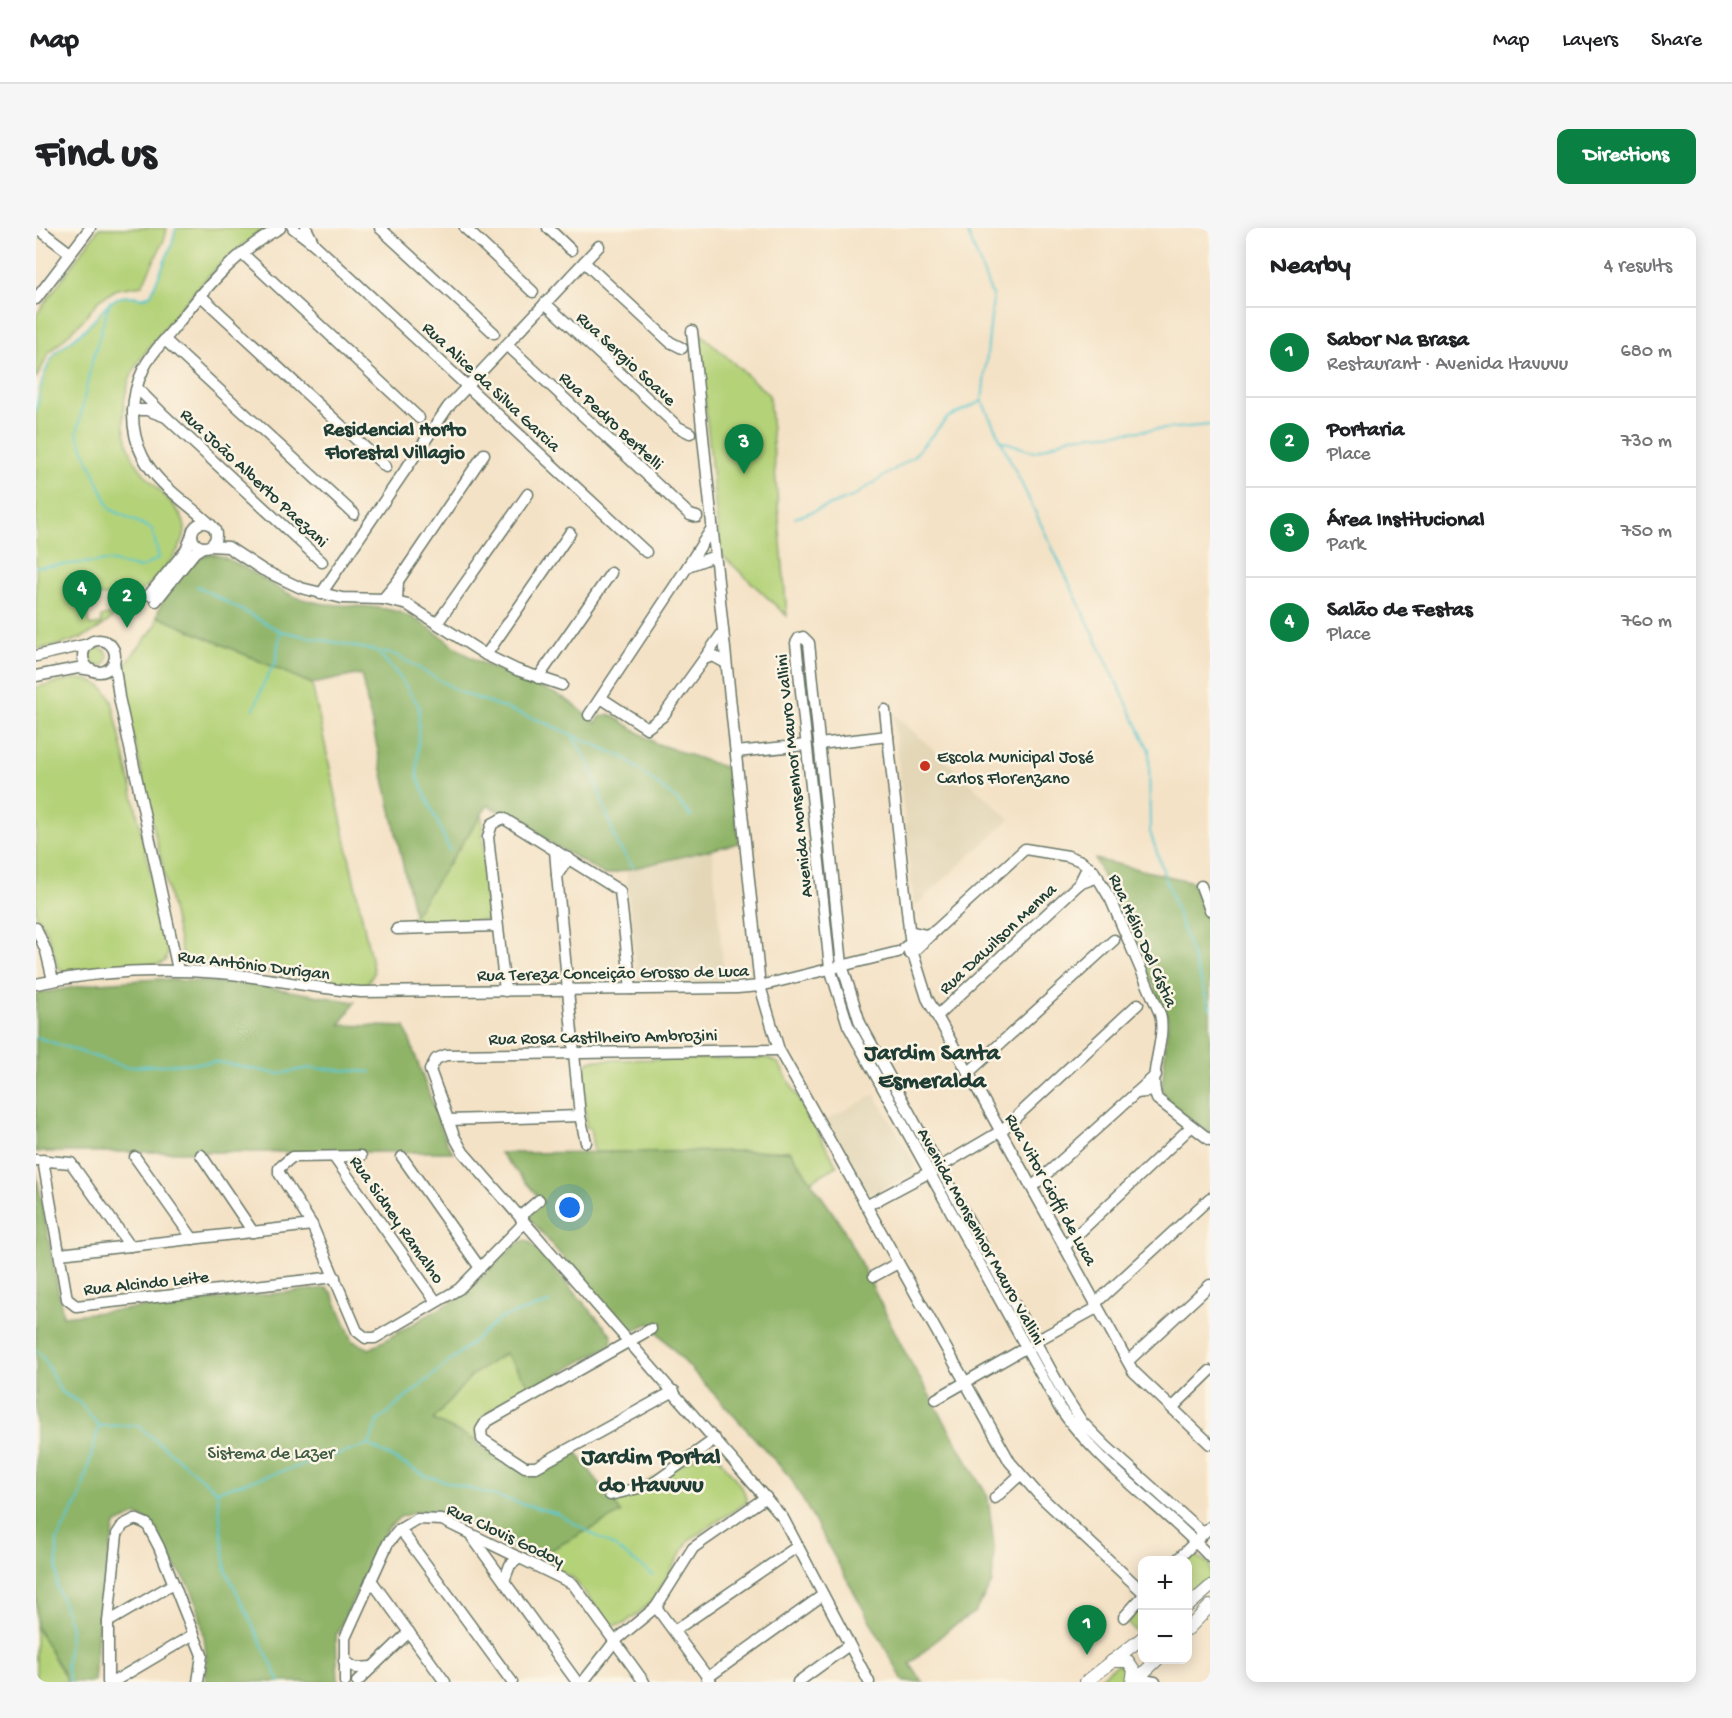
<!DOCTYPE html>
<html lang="en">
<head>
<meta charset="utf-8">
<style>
	body { margin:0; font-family:"Gochi Hand",sans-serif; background:#f6f6f6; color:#202124 }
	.controls { position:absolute; right:18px; bottom:18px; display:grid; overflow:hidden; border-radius:12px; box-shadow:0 3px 15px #0003 }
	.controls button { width:54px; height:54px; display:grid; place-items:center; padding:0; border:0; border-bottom:2px solid #e0e0e0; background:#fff; color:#202124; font:30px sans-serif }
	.you { position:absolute; left:534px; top:980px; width:21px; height:21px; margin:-15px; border:4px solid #fff; border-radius:50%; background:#1a73e8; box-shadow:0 0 0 9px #1a73e833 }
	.badge { display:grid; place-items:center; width:39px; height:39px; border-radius:50%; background:#0b8043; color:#fff; font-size:20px; font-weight:700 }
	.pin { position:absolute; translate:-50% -50px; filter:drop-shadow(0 2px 3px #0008) }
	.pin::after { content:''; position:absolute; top:32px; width:21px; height:18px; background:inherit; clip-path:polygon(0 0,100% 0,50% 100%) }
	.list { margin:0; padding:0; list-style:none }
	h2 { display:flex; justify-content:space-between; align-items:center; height:78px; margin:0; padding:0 24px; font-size:26px }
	h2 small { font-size:20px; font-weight:400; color:#757577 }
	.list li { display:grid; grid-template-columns:39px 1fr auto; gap:18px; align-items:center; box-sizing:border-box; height:90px; padding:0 24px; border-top:2px solid #e0e0e0 }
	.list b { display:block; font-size:22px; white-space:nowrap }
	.list p { margin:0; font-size:20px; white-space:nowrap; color:#757577 }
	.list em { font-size:20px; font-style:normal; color:#757577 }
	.map { position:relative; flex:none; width:1174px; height:1454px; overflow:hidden; border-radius:12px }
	header { display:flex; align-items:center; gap:36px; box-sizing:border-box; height:84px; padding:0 30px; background:#fff; border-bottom:2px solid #e0e0e0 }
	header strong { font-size:28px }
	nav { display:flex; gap:33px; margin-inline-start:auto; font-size:21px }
	.intro { display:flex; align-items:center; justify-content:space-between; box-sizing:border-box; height:144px; padding:0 36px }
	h1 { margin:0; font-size:42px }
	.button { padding:15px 27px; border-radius:12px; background:#0b8043; color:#fff; font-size:21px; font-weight:700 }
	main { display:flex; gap:36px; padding:0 36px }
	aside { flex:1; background:#fff; border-radius:12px; box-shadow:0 3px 15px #0003 }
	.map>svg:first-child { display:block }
	.built { fill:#e3d7b7 }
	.green { fill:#b4d278; stroke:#6a8856; stroke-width:1.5 }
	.forest { fill:#8fb468; stroke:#57784e; stroke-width:1.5 }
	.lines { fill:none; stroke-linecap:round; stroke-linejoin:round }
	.stream { stroke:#5bc8d0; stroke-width:2 }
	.minor-casing { stroke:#6a7767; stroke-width:13 }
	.major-casing { stroke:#6a7767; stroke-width:14 }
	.minor { stroke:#fff; stroke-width:10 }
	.major { stroke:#fff; stroke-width:12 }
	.poi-dot { fill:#c8321e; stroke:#fcf5e5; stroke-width:2 }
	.labels { text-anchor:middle; stroke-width:5; stroke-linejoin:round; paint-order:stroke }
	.street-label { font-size:18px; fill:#1f3d34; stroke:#fcf5e5 }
	.poi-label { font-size:18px; fill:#1f3d34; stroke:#fcf5e5; text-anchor:start }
	.park-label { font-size:18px; fill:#3d5b42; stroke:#fcf5e5 }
	.neighbourhood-label { font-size:20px; font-weight:bold; fill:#1f3d34; stroke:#fcf5e5 }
	.district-label { font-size:24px; font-weight:bold; fill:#1f3d34; stroke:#fcf5e5 }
</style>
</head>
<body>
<header>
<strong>Map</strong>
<nav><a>Map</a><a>Layers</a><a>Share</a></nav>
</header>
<div class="intro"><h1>Find us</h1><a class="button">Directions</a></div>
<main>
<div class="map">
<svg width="1174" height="1454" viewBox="0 0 1174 1454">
	<rect width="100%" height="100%" fill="#fcf5e5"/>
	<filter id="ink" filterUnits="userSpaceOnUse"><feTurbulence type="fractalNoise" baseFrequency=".0167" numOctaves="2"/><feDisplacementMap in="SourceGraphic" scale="12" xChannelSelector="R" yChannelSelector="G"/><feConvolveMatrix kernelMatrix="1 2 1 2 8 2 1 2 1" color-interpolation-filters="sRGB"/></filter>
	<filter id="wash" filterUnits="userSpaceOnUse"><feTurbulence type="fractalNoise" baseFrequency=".008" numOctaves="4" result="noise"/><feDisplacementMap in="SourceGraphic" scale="24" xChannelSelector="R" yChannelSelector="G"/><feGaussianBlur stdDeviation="1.35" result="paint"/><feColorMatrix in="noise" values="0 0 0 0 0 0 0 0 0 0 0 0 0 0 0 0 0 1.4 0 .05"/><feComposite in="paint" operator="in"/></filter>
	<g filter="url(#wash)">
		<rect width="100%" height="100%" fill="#f4e2c6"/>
		<g class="built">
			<polygon points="857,485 974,591 878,679"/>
			<polygon points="676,621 689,755 603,754 601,750 590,642"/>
			<polygon points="839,866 880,938 875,947 837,966 831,964 790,892"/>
		</g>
		<g class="green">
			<polygon points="63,0 131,0 129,10 106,57 81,61 63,72 48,91 13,125 0,151 0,87"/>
			<path d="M 140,0 L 230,0 C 182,33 160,60 124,106 C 111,122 96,139 91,160 C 85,182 87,206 96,227 C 106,252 147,277 149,300 C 150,320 113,363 94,369 C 82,372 71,368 58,366 L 56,379 L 51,379 L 54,398 L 65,396 L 65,389 L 82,384 C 60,408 32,417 0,421 L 0,183 C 3,164 7,142 19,126 C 28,116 42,109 51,99 C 72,80 74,62 107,70 L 115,66 L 136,16 Z"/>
			<polygon points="662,103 733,167 751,388 684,325"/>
			<polygon points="121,388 276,456 338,745 330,757 280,755 223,742 153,736 147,730 85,454 85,442 120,397"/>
			<circle cx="63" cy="429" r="9"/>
			<path d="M 38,451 C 57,451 68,456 76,473 L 132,723 L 129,733 L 124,736 L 27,743 L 22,739 L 10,702 L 0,687 L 0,459 Z"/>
			<polygon points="446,586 451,692 371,696"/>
			<polygon points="732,830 743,836 801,938 775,953 754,923 558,924 554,900 550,899 548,843 551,835 557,832"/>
			<path d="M 470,1125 L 496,1161 C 474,1173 436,1183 441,1213 L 397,1192 L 435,1148 Z"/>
			<polygon points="673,1222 680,1225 707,1261 711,1274 653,1312 616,1374 588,1396 576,1398 536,1349 497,1331 584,1285 575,1272"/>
			<polygon points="1159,1326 1174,1337 1174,1351 1152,1371 1152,1332 1147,1332 1152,1327"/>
			<polygon points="1106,1378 1106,1406 1104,1408 1091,1395"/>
			<polygon points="0,1398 32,1454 0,1454"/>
			<polygon points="1081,1436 1093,1442 1091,1454 1059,1454"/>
		</g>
		<g class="forest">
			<path d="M 175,326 C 197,328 235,359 260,369 C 296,382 326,374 359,383 C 389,391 410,415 436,430 C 465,446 495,454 524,468 C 537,474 549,486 560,495 L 564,489 L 574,486 L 619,515 L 694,541 L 703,615 L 569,647 L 452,577 L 378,687 L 325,446 L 276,456 L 121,388 C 125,369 156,329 175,326 Z"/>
			<path d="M 1059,631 L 1157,654 L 1174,701 L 1174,906 C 1158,891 1132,882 1126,860 L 1132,793 L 1130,785 Z"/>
			<polygon points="123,751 219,757 319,774 304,797 369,799 411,916 417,924 0,924 0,766 62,755"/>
			<polygon points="754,923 806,998 870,1126 952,1269 958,1319 956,1355 939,1384 914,1400 874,1436 887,1454 868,1454 754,1249 613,1095 596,1104 588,1101 494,991 494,986 507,974 464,925"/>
			<path d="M 0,944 L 27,1088 L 291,1060 L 296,1065 L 317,1113 L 334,1121 L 427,1067 L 481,1015 L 490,1012 L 495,1015 L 576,1107 L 575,1117 L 496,1161 L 469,1125 L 435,1148 L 397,1192 L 441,1213 L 442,1217 L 492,1244 L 540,1224 L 585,1285 L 497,1331 L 404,1283 L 383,1283 L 364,1289 L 349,1303 L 300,1408 L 302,1454 L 169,1454 C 174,1433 165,1383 156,1363 C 150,1349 137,1337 130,1325 C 120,1309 119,1292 100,1287 L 79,1297 L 64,1379 L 58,1454 L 32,1454 L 0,1398 Z"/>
		</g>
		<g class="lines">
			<g class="stream">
				<polyline points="930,0 957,70 946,173 1113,522 1114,604 1174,781"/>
				<path d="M 0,183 C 3,164 7,142 19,126 C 28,116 42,109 51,99 C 72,80 74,62 107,70 L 115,66 L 136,16 L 140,0"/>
				<polyline points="967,213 998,224 1035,209 1174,197"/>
				<polyline points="759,290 816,269 876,230 911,190 946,173"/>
				<polyline points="0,339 72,333 105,340 123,330 116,301 74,281 41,206 55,137 74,73"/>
				<polyline points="161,358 244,403 360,427 424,464 507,494 587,529 640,571 655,588"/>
				<polyline points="341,423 362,447 383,478 381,548 414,623"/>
				<polyline points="218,481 228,455 240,433 244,403"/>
				<polyline points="537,509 554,537 581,616 597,639"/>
				<polyline points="0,809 90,839 182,834 242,846 274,840 335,844"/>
				<polyline points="0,1123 6,1127 25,1164 42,1173 63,1198 101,1197 181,1263 333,1217 342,1193 465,1090 513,1075"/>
				<polyline points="333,1217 390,1248 522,1286 579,1319 617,1347"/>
				<polyline points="181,1263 190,1342 244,1454"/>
				<polyline points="34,1454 30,1439 35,1399 21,1359 21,1312 44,1270 63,1198"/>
			</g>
		</g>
	</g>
	<g filter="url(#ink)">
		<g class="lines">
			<defs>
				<g id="minor">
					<polyline points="1,0 34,25"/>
					<polyline points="257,0 278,16 270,0"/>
					<polyline points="344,0 458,105"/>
					<polyline points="429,0 497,64"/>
					<polyline points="512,0 535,22"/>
					<polyline points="278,16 610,324"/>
					<polyline points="206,25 383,190"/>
					<polyline points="548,34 634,114 646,120"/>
					<polyline points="164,67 350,239"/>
					<polyline points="0,71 54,0"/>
					<polyline points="509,75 642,199 654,205"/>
					<polyline points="656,103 724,758 743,822 974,1234 1002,1266 1106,1363"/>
					<polyline points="129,112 318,286"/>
					<polyline points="471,117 654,287 661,289"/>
					<polyline points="97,182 111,182 130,189 101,160"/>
					<polyline points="130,189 286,334"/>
					<circle cx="168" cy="307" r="12"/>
					<path d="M 175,297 C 152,275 122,258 107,229 C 93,202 94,168 108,140 C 114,127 126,115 135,104 C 167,63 198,24 244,0"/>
					<polyline points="676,300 652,338 679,328"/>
					<polyline points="174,318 192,319 227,342 265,360 306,370 347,371 372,377 450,427 481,442 526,457"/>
					<polyline points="362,353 448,226"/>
					<polyline points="285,366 412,179 563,18"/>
					<polyline points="113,367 150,322 156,307"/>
					<polyline points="347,371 362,353 361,373"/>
					<polyline points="120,373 159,324 167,319"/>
					<polyline points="402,394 492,266"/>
					<polyline points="687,404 668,431 677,428 690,435"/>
					<circle cx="63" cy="428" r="16"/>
					<polyline points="450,427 534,305"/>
					<polyline points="0,428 53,416"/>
					<polyline points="78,433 83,469 142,742"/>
					<polyline points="0,448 42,440 56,442"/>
					<polyline points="502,450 575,345"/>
					<polyline points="565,470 611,500 627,488 668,431"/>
					<polyline points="849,482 875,719 891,770 1097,1143 1174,1216"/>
					<polyline points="553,487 652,338"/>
					<polyline points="783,516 852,508"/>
					<polyline points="700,524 770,517"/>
					<polyline points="519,622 521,647 533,630"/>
					<polyline points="1052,638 1043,656 1062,649"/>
					<polyline points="521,647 544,888 550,914"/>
					<polyline points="1165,658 1174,682"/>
					<polyline points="0,700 10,723 17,752"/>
					<polyline points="361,701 461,698"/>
					<path d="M 899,703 L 989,621 L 1032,628 L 1045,633 L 1057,642 L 1075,672 L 1124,786 C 1131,813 1111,845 1121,871 L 1174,912"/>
					<polyline points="869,719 890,707"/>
					<polyline points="873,725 876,725 899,703 890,707 873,703"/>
					<path d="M 0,756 C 60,743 123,740 184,745 C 231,749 278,761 325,764 L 701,760 L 724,758 L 862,724"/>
					<polyline points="469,763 452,609 456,596 467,590 584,663 595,761"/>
					<polyline points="901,788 1043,656"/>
					<polyline points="743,822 410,827 400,831 394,842 418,908 427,924 747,1290 833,1454"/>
					<polyline points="932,845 1078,712"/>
					<polyline points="1119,863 1100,865 1120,847"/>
					<polyline points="412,892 544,888"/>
					<polyline points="165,927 217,1004"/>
					<polyline points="325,928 256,929 243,940 243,945 276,997 321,1103 330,1110 339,1110 423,1061 485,998 488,985 503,972"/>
					<polyline points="99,929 157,1011"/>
					<polyline points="298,929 399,1072"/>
					<polyline points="366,929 444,1040"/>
					<polyline points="0,932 35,935 94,1018"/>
					<polyline points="7,932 31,1071 40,1078 299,1049"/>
					<polyline points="904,939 965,903 1102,776"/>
					<polyline points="996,959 1100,865"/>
					<polyline points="830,978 892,945"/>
					<polyline points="1028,1019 1156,898"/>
					<polyline points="24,1026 276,997"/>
					<polyline points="838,1048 862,1035"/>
					<polyline points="615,1101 450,1194 445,1202 446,1211 489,1239 500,1239 638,1163"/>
					<polyline points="1000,1113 1057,1082 1063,1072 1174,970"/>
					<polyline points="1092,1133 1174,1057"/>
					<polyline points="900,1171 989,1120"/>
					<polyline points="1136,1180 1174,1143"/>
					<polyline points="574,1267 615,1257 679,1211"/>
					<polyline points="959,1270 984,1247"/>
					<polyline points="364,1301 476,1454"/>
					<path d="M 1167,1305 L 1071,1219 L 1046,1194 L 1028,1166 L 824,795 L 806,737 L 773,415 L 767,409 L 763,410 L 760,415 L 794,740 L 812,797 L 1023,1179 C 1064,1238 1125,1277 1174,1329"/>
					<polyline points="436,1309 541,1454"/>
					<polyline points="1141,1332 1174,1299"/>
					<polyline points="335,1352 409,1454"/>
					<polyline points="468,1353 474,1337 484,1330"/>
					<polyline points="620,1379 675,1454"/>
					<polyline points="1088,1389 1106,1369"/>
					<polyline points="72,1394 137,1356"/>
					<polyline points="638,1403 762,1318"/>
					<polyline points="308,1433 320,1440 336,1439"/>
					<polyline points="671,1450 787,1367"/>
					<polyline points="1101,1451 1119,1454"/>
					<polyline points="72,1454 72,1394 81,1306 87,1297 99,1291 111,1296 123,1319 166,1427 162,1454"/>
					<polyline points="77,1454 158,1406"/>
					<polyline points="309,1454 309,1410 352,1315 364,1301 381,1291 406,1292 537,1356 608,1454"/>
					<polyline points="321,1454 373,1404"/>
					<polyline points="547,1454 579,1413 620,1379 657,1320 730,1269"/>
					<polyline points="762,1454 813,1417"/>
				</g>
				<g id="major">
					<polyline points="1152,1378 1174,1359"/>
					<polyline points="1152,1401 1174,1378"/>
					<polyline points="1076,1433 1092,1433 1098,1442 1096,1454"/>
					<polyline points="1050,1454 1106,1410"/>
					<polyline points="1098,1454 1121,1432"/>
				</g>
			</defs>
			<use href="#minor" class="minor-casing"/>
			<use href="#major" class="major-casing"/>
			<use href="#minor" class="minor"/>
			<use href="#major" class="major"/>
		</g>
	</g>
	<circle class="poi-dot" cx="889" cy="538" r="6"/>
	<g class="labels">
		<g class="street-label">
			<text transform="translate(591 130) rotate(43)" y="6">Rua Sergio Soave</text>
			<text transform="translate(456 158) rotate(43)" y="6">Rua Alice da Silva Garcia</text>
			<text transform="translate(576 192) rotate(43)" y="6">Rua Pedro Bertelli</text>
			<text transform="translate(219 249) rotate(43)" y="6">Rua João Alberto Paezani</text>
			<text transform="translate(757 548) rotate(-96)" y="6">Avenida Monsenhor Mauro Vallini</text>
			<text transform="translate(961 710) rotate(-43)" y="6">Rua Dawilson Menna</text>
			<text transform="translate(1108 712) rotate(66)" y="6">Rua Hélio Del Cístia</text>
			<text transform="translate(218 736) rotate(7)" y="6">Rua Antônio Durigan</text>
			<text transform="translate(577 744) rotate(-1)" y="6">Rua Tereza Conceição Grosso de Luca</text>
			<text transform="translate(567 808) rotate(-1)" y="6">Rua Rosa Castilheiro Ambrozini</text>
			<text transform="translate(1016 961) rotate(61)" y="6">Rua Vitor Cioffi de Luca</text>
			<text transform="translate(362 991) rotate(55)" y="6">Rua Sidney Ramalho</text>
			<text transform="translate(946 1008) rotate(61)" y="6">Avenida Monsenhor Mauro Vallini</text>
			<text transform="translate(110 1054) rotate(-6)" y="6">Rua Alcindo Leite</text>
			<text transform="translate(470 1306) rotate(25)" y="6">Rua Clovis Godoy</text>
		</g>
		<g class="poi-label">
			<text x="901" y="534">Escola Municipal José<tspan x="901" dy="21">Carlos Florenzano</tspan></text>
		</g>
		<g class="park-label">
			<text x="235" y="1230">Sistema de Lazer</text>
		</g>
		<g class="neighbourhood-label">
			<text x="359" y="207">Residencial Horto<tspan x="359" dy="23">Florestal Villagio</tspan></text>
		</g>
		<g class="district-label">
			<text x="896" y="831">Jardim Santa<tspan x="896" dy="28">Esmeralda</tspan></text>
			<text x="615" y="1235">Jardim Portal<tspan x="615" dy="28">do Itavuvu</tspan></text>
		</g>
	</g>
</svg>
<div class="controls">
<button>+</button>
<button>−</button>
</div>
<div class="you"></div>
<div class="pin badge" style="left:1051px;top:1427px">1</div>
<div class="pin badge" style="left:91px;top:400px">2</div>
<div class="pin badge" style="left:708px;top:246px">3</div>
<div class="pin badge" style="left:46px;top:392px">4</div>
</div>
<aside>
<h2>Nearby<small>4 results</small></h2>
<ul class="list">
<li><span class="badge">1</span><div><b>Sabor Na Brasa</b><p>Restaurant · Avenida Itavuvu</p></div><em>680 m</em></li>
<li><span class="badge">2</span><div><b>Portaria</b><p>Place</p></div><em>730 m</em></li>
<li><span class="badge">3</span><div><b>Área Institucional</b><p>Park</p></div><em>750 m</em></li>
<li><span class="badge">4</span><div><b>Salão de Festas</b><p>Place</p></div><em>760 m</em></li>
</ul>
</aside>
</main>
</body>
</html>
